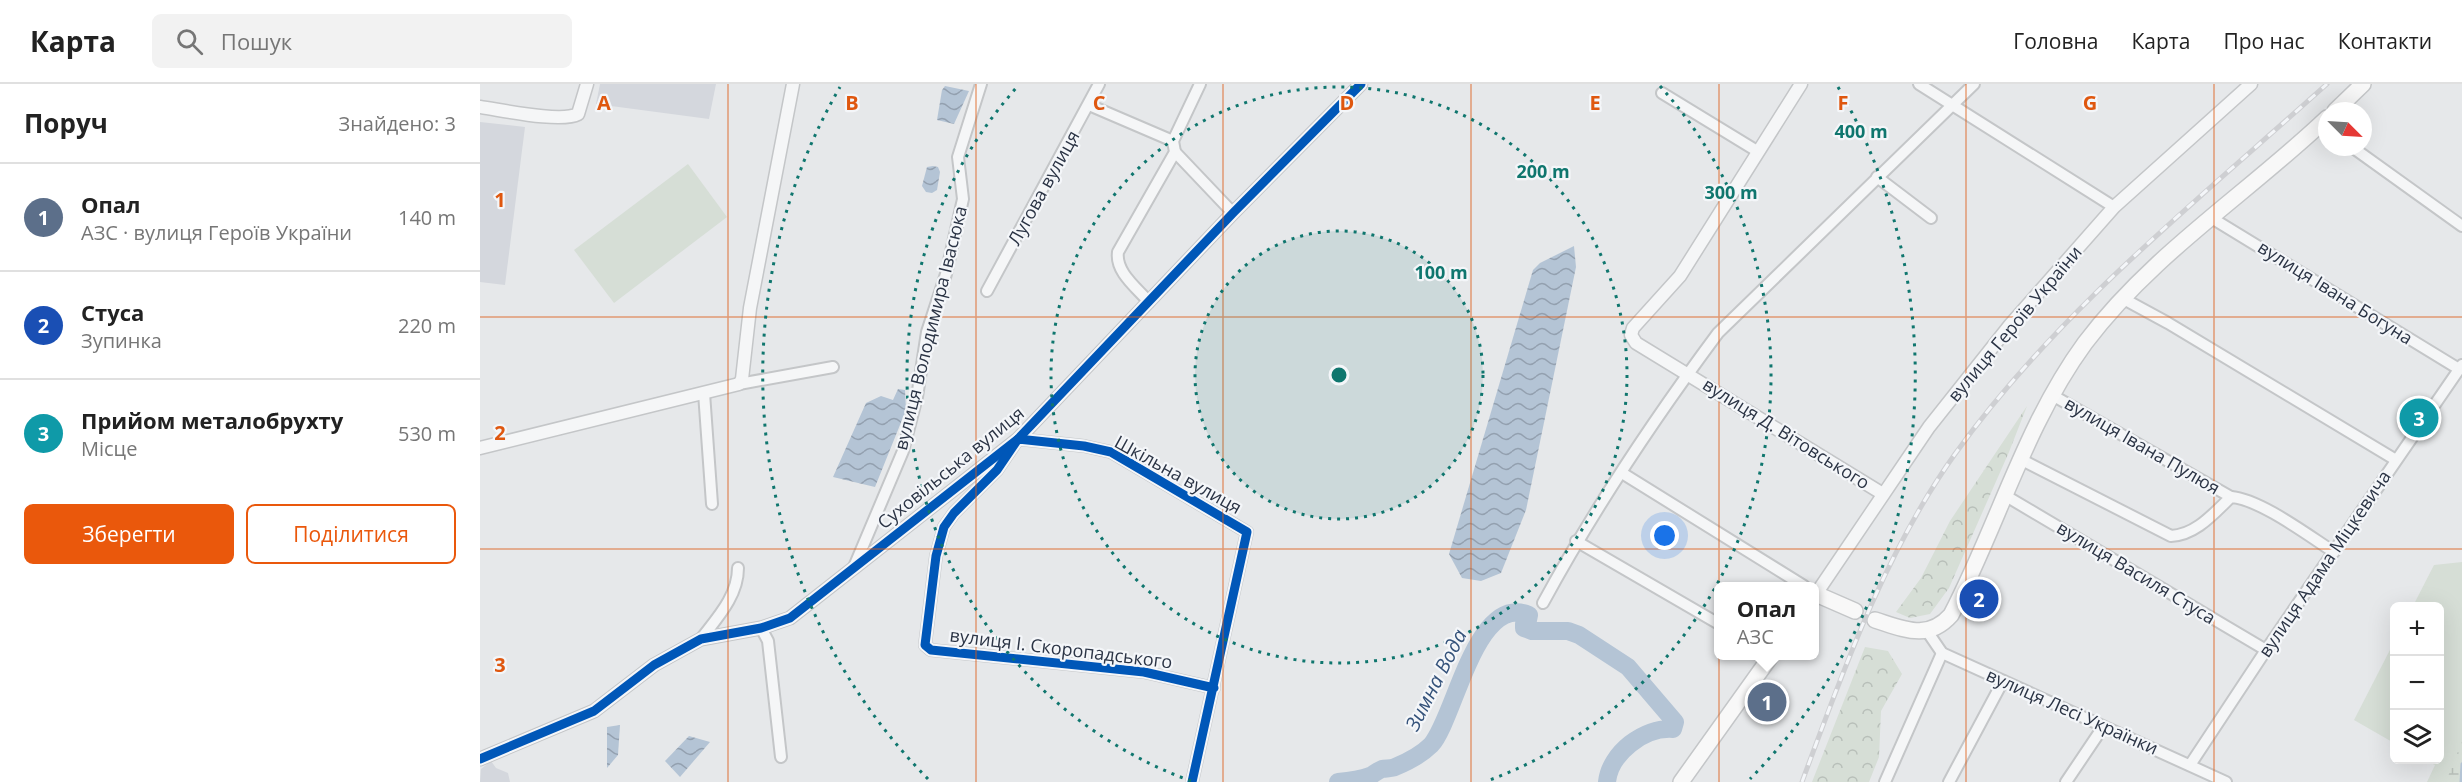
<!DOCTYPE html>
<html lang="uk">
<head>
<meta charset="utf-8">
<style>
	body { margin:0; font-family:"Open Sans",sans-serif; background:#f2f2f2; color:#222 }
	.controls { position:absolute; right:18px; bottom:18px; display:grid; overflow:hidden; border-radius:9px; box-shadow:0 6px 24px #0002 }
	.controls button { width:54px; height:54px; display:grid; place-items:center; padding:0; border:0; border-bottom:2px solid #e0e0e0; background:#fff; color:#222; font:30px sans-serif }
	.compass { position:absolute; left:1838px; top:18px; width:54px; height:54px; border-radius:50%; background:#fff; box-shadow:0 6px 24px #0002; rotate:114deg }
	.you { position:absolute; left:1185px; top:452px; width:21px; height:21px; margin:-15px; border:4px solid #fff; border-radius:50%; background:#1a73e8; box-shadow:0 0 0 9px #1a73e833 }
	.badge { display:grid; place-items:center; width:39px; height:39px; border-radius:50%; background:#ea580c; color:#fff; font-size:20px; font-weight:700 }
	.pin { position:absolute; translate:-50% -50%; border:3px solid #fff; box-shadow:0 2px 6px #0006 }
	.popup { position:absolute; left:1234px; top:498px; width:105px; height:78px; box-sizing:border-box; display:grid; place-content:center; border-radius:9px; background:#fff; filter:drop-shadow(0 2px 4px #0005); font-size:20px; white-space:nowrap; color:#767676 }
	.popup b { font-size:22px; color:#222 }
	.popup::after { content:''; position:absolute; left:50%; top:100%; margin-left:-12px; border:12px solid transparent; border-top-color:#fff }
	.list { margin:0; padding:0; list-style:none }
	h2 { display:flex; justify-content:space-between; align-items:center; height:78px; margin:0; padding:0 24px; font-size:26px }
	h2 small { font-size:20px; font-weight:400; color:#767676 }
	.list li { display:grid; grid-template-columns:39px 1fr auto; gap:18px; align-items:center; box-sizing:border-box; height:108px; padding:0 24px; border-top:2px solid #e0e0e0 }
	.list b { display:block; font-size:22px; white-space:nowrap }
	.list p { margin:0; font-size:20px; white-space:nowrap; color:#767676 }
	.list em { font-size:20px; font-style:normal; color:#767676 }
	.actions { display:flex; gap:12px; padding:18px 24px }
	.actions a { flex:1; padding:14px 0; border:2px solid #ea580c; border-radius:9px; text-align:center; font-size:21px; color:#ea580c }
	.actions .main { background:#ea580c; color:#fff }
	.icon { flex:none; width:33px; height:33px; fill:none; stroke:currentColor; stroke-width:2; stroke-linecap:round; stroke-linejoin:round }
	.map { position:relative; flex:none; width:1982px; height:698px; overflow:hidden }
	header { display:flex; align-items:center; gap:36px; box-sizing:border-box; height:84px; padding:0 30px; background:#fff; border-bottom:2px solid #e0e0e0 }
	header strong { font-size:28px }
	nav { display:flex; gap:33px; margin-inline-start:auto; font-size:21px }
	.search { width:420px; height:54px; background:#f2f2f2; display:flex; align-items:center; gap:15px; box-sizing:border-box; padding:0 21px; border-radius:9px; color:#767676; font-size:22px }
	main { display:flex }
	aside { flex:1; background:#fff }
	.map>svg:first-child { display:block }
	.built { fill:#d4d7dd }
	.green { fill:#d6ded6 }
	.forest { fill:url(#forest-crowns) }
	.wetland { fill:url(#wetland-marsh) }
	.water { fill:url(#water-waves) }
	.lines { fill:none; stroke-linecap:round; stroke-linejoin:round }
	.stream { stroke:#b4c4d5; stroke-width:3 }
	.river { stroke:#b4c4d5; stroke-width:18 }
	.minor-casing { stroke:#c4c6c8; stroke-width:14 }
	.tertiary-casing { stroke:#c4c6c8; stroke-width:15 }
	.secondary-casing { stroke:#c4c6c8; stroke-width:18 }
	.minor { stroke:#f5f6f7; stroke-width:10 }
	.tertiary { stroke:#f5f6f7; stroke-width:12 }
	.secondary { stroke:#f8f8f8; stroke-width:15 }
	.rail-casing { stroke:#cecfd2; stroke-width:5 }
	.rail { stroke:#f4f6f9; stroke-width:3; stroke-dasharray:9; stroke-linecap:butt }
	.cycleway-casing { stroke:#f4f6f9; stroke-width:13 }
	.cycleway { stroke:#0057b8; stroke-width:9 }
	.grid { fill:none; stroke:#df570f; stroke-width:1.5; stroke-opacity:0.55 }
	.ring { fill:none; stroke:#0f766e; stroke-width:3; stroke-dasharray:3 6 }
	.labels { text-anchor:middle; stroke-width:4.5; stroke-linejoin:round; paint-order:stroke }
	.street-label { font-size:18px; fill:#2b3445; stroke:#f4f6f9 }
	.water-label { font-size:20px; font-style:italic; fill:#34527a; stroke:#f4f6f9 }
	.grid-label { font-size:20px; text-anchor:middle; font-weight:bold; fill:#df570f; stroke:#f4f6f9; stroke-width:4.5; stroke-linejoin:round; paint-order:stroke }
	.centre { fill:#0f766e; stroke:#f4f6f9; stroke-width:3 }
	.ring-label { font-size:18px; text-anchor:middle; font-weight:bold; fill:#0f766e; stroke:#f4f6f9; stroke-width:4.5; stroke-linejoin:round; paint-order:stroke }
</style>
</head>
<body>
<header>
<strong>Карта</strong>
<div class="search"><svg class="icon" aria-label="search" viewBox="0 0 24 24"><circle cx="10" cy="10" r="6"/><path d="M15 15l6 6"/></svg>Пошук</div>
<nav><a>Головна</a><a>Карта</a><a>Про нас</a><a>Контакти</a></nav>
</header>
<main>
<aside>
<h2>Поруч<small>Знайдено: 3</small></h2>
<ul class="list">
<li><span class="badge" style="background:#5c6f8a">1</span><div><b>Опал</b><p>АЗС · вулиця Героїв України</p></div><em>140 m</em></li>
<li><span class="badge" style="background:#1a4fb4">2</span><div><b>Стуса</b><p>Зупинка</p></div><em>220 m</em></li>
<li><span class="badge" style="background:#0f9aa8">3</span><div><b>Прийом металобрухту</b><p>Місце</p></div><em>530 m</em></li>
</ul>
<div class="actions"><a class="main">Зберегти</a><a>Поділитися</a></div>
</aside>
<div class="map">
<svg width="1982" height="698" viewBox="0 0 1982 698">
	<defs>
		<pattern id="forest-crowns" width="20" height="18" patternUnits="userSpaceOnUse" patternTransform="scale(1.5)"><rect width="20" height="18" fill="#d6ded6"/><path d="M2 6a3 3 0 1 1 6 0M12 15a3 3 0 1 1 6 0" fill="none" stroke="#b8bfb9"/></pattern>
		<pattern id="wetland-marsh" width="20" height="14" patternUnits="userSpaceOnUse" patternTransform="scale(1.5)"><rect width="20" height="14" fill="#d6ded6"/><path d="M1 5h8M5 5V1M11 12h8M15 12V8" fill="none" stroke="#b8bfb9"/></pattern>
		<pattern id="water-waves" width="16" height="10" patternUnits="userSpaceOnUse" patternTransform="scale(1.5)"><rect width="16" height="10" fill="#b4c4d5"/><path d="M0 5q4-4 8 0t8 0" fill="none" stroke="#93a0af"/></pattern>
	</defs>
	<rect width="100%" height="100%" fill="#e6e8ea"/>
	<g class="built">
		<polygon points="120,0 236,0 229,35 116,20"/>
		<polygon points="0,38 45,43 25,201 0,198"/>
		<polygon points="11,677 16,684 28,689 30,698 0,698 1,685"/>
	</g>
	<g class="green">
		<polygon points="208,80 247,133 134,219 94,166"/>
		<polygon points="1982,478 1982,698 1947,698 1955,681 1944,676 1960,676 1960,522 1933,522 1954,481"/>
		<polygon points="1914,558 1914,659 1874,636"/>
	</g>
	<g class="forest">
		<polygon points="1547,322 1529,368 1469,504 1450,530 1430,534 1416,528 1441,494 1470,437"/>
		<polygon points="1385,563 1408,567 1422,590 1401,627 1399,673 1389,698 1332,698"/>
	</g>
	<polygon class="wetland" points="1982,657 1982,698 1965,698 1967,695"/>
	<g class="water">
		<polygon points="465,2 489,7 474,40 457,36 462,6"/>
		<polygon points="453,82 458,83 460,88 457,106 452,109 446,108 442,102 447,83"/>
		<polygon points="1094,162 1096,183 1046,426 1021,489 1001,497 982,494 969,470 1053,186 1060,179"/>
		<polygon points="418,305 425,306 426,326 395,403 353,393 386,319 401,312 413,316"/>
		<polygon points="140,641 138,671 127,684 127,643"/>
		<polygon points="209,652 230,658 200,693 185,677"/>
	</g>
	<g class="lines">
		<polyline class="stream" points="1981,698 1982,680"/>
		<path class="river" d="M 858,698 C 869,697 879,696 890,692 C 894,690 897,687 902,685 C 906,684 911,685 915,683 C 927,678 942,670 951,661 C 975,635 995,509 1049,531 L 1048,536 L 1044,540 L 1044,544 L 1052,547 L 1088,547 L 1099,551 L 1148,583 L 1195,638 L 1193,645 C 1164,643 1130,669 1127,698"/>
		<defs>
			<g id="minor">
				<polyline points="1439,0 1634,123"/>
				<polyline points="1182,9 1277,67"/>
				<polyline points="609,21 693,57"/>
				<polyline points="1872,63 1982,142"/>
				<polyline points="695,68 753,129"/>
				<polyline points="1397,93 1451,134"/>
				<polyline points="1730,133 1979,285"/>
				<polyline points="507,207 619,0"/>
				<polyline points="1642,214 1688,239 1916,376"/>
				<path d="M 669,218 C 657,204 635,188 638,168 L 695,68 L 693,57 L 720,0"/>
				<polyline points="259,300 353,283"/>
				<polyline points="224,309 232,420"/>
				<polyline points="1572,311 1751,413"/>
				<path d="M 1540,375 L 1691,452 C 1716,451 1734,429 1751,413 C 1780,415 1829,452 1854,468"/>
				<polyline points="1142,389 1324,502"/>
				<polyline points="1526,412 1786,566"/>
				<polyline points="1096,457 1239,540"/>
				<polyline points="374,483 423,367 437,313 447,248 466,190 483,115 478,73 501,0"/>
				<path d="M 1063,519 C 1114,425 1174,335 1238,249 L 1494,0"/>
				<polyline points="281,544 288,557 301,673"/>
				<polyline points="1447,547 1462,569 1746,698"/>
				<path d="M 221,555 C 237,534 258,512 258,484"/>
				<polyline points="1710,681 1786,566 1982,281"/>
				<polyline points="712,698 767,448 631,368 604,362 538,355 517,386 474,429 464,443 456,472 445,561 451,566 664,588 734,604"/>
				<polyline points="1405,698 1462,569"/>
				<polyline points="1469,698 1523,597"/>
				<polyline points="1586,698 1623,643"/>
			</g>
			<g id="tertiary">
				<polyline points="1321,0 1200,192 1153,244 1151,251 1156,259 1403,410"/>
				<path d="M 0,23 C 22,26 81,39 98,30 L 107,0"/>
				<polyline points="0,364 259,300 262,295 270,224 313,0"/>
				<polyline points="1336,510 1449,343 1530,241 1634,123 1771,0"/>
				<polyline points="0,675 114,627 174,581 221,555 281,544 310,534 538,355 753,129 881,0"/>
			</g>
			<g id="secondary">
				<polyline points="1855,27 1883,0"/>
				<polyline points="1335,511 1336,510 1375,527"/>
				<path d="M 1395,536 C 1424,545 1448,557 1471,531 C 1518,441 1545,341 1605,259 C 1672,170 1767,110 1847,34"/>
				<polyline points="1201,698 1291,572"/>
			</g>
		</defs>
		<use href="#minor" class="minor-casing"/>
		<use href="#tertiary" class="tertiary-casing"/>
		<use href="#secondary" class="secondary-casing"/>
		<use href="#minor" class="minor"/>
		<use href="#tertiary" class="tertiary"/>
		<use href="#secondary" class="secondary"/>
		<defs>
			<path id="rail" d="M 1322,698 C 1363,587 1405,468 1475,370 C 1577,228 1718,116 1847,0"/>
		</defs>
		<use href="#rail" class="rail-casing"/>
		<use href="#rail" class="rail"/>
		<defs>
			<g id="cycleway">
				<polyline points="0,675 114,627 174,581 221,555 281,544 310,534 538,355 753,129 881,0"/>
				<polyline points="712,698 767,448 631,368 604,362 538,355 517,386 474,429 464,443 456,472 445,561 451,566 664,588 734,604"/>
			</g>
		</defs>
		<use href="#cycleway" class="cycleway-casing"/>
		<use href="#cycleway" class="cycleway"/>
	</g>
	<path class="grid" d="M 248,0 L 248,698M 496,0 L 496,698M 743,0 L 743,698M 991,0 L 991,698M 1239,0 L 1239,698M 1486,0 L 1486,698M 1734,0 L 1734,698M 0,233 L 1982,233M 0,465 L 1982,465"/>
	<circle cx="859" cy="291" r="144" fill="#0f766e" fill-opacity=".12"/>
	<g class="ring">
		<circle cx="859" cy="291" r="144"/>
		<circle cx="859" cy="291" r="288"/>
		<path d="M711 697A432 432 0 0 1 538 2M1180 2A432 432 0 0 1 1007 697"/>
		<path d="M448 695A576 576 0 0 1 360 3M1358 3A576 576 0 0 1 1270 695"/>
	</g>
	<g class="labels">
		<g class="street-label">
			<text transform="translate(564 104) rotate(-61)" y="6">Лугова вулиця</text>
			<text transform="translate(1855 209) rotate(32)" y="6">вулиця Івана Богуна</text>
			<text transform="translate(1535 240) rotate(-50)" y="6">вулиця Героїв України</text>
			<text transform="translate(451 244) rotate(-76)" y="6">вулиця Володимира Івасюка</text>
			<text transform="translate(1306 350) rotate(32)" y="6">вулиця Д. Вітовського</text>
			<text transform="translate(1662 362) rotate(30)" y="6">вулиця Івана Пулюя</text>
			<text transform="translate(471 384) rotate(-39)" y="6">Суховільська вулиця</text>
			<text transform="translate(698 391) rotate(29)" y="6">Шкільна вулиця</text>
			<text transform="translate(1845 480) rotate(-56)" y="6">вулиця Адама Міцкевича</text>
			<text transform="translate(1656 489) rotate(31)" y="6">вулиця Василя Стуса</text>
			<text transform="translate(581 565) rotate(7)" y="6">вулиця І. Скоропадського</text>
			<text transform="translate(1592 628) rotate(24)" y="6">вулиця Лесі Українки</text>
		</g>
		<g class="water-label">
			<text transform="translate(956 596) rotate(-63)" y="7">Зимна Вода</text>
		</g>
	</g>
	<g class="grid-label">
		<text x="124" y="26">A</text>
		<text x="372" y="26">B</text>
		<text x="619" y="26">C</text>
		<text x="867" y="26">D</text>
		<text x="1115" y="26">E</text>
		<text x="1363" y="26">F</text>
		<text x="1610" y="26">G</text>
		<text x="20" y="123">1</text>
		<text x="20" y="356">2</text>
		<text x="20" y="588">3</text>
	</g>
	<circle cx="859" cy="291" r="9" class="centre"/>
	<g class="ring-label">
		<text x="1381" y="54">400 m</text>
		<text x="1063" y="94">200 m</text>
		<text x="1251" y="115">300 m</text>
		<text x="961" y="195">100 m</text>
	</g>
</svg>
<div class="controls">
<button>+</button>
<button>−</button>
<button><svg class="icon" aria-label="layers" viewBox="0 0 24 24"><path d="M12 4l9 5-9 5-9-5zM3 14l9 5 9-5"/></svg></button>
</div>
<svg class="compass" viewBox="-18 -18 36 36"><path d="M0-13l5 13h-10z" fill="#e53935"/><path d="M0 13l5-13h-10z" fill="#767676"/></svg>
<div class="you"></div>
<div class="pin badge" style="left:1287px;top:618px;background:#5c6f8a">1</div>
<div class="popup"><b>Опал</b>АЗС</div>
<div class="pin badge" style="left:1499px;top:515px;background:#1a4fb4">2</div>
<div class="pin badge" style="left:1939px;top:334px;background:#0f9aa8">3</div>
</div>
</main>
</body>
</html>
